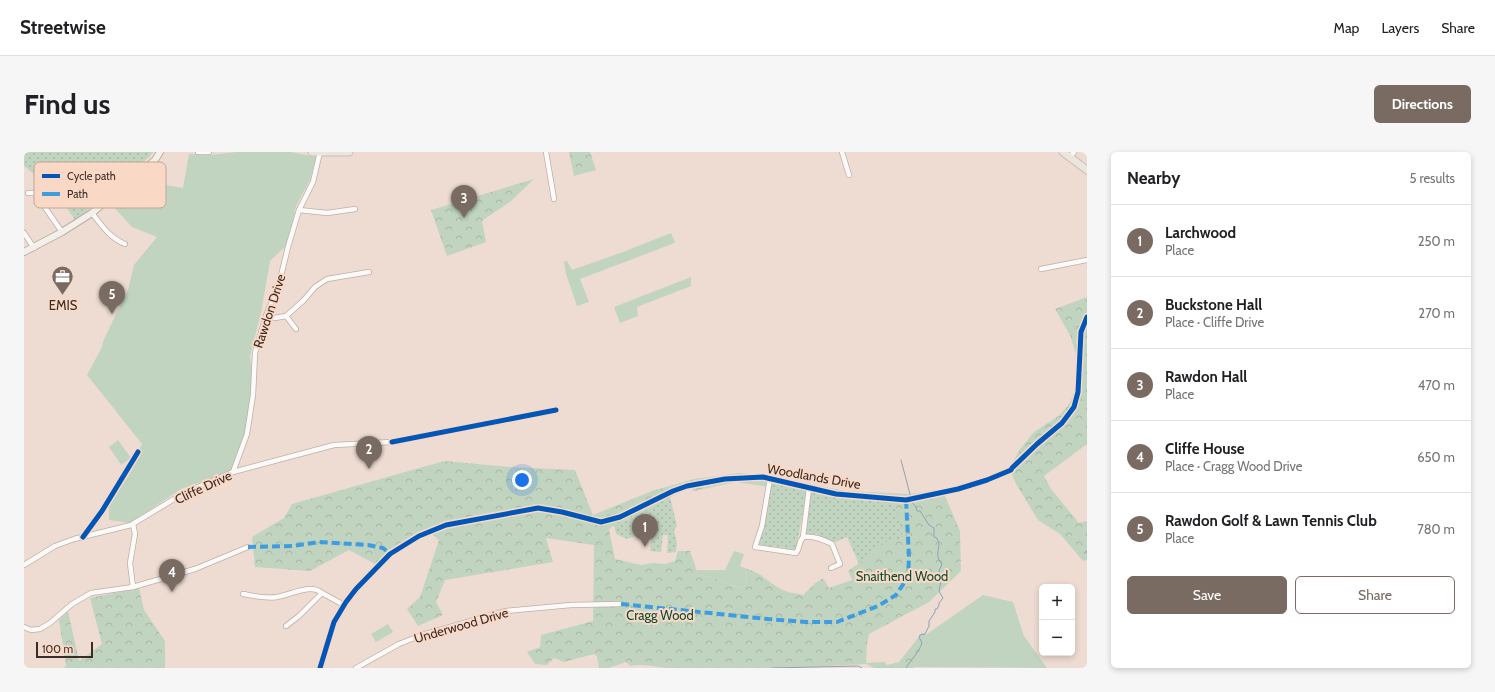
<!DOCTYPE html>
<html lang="en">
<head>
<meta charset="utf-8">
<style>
	body { margin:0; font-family:Cabin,sans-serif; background:#f6f6f6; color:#202124 }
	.controls { position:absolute; right:12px; bottom:12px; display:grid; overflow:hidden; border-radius:6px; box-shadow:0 2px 6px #0003 }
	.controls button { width:36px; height:36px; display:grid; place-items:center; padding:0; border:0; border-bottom:1px solid #e0e0e0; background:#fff; color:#202124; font:20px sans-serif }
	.scale { position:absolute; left:12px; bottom:10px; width:57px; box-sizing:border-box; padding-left:4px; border:2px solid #3a2d26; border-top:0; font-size:11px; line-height:14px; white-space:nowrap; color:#3a2d26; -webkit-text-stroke:3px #fad8c6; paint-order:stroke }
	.you { position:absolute; left:498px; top:328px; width:14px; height:14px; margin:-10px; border:3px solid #fff; border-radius:50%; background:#1a73e8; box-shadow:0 0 0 6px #1a73e833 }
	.badge { display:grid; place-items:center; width:26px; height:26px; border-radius:50%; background:#796a62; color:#fff; font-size:13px; font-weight:700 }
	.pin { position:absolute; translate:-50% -33px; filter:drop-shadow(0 1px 2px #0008) }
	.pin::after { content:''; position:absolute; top:21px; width:14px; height:12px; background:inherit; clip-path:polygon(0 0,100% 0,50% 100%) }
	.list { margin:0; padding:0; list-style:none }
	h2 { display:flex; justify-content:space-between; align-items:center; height:52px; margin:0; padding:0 16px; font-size:17px }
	h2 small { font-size:13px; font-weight:400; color:#757577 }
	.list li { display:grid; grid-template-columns:26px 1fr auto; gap:12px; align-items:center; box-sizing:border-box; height:72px; padding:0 16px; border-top:1px solid #e0e0e0 }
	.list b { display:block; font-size:15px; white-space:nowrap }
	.list p { margin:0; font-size:13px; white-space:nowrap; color:#757577 }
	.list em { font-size:13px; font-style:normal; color:#757577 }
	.actions { display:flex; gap:8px; padding:12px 16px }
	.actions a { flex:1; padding:9px 0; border:1px solid #796a62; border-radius:6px; text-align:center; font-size:14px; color:#796a62 }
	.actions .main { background:#796a62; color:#fff }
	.map { position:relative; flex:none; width:1063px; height:516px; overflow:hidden; border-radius:6px }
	header { display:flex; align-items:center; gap:24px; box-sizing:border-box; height:56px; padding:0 20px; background:#fff; border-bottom:1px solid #e0e0e0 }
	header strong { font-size:19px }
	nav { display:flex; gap:22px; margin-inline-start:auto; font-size:14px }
	.intro { display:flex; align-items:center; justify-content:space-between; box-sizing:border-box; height:96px; padding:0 24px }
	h1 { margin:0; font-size:28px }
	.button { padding:10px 18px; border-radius:6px; background:#796a62; color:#fff; font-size:14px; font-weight:700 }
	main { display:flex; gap:24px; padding:0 24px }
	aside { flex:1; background:#fff; border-radius:6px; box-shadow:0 2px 6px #0003 }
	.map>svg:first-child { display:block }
	.grass { fill:#c1d4c0 }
	.forest { fill:url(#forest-crowns); fill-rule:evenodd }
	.park { fill:url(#park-dots) }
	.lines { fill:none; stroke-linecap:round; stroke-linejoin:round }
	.stream { stroke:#8ea3b9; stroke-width:1 }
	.minor-casing { stroke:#bdafa8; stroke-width:6 }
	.secondary-casing { stroke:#bdafa8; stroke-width:8 }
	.primary-casing { stroke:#c6bdb8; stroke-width:9 }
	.minor { stroke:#fcfaf8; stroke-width:4.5 }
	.secondary { stroke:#f3f0ea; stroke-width:6 }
	.primary { stroke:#ebe6dc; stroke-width:7 }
	.quiet { stroke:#3e9de0; stroke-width:4; stroke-dasharray:8 4; stroke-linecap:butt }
	.cycleway-casing { stroke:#fad8c6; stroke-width:8 }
	.cycleway { stroke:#0057b8; stroke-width:5 }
	.labels { text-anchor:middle; stroke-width:4; stroke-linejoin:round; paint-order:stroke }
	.poi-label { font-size:13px; fill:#3a2d26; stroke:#fad8c6 }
	.street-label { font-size:13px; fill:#3a2d26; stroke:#fad8c6 }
	.park-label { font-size:13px; fill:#0c4c30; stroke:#fad8c6 }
	.key { fill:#fad8c6; stroke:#c0a596; stroke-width:1 }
	.key-label { font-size:11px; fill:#3a2d26 }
</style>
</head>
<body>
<header>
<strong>Streetwise</strong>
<nav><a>Map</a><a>Layers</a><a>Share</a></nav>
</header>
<div class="intro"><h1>Find us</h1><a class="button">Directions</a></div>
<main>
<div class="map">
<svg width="1063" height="516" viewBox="0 0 1063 516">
	<defs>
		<pattern id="forest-crowns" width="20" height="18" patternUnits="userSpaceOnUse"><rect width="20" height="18" fill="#c1d4c0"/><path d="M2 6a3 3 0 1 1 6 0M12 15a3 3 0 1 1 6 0" fill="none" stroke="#a7b6a5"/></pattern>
		<pattern id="park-dots" width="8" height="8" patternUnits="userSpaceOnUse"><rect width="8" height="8" fill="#c1d4c0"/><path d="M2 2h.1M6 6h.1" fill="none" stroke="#a7b6a5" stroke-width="1.8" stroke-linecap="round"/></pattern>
	</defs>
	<rect width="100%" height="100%" fill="#eedcd2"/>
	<g class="grass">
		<polygon points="212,0 267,0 292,5 286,28 272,54 264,92 246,109 237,161 226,204 229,239 221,281 207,319 157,337 106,371 85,368 85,350 118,292 63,223 77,197 80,187 104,138 110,113 133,85 108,75 87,52 113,28 159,36 165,2 187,3"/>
		<polygon points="647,81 651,90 648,92 556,127 565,150 553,154 542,122 540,110 543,109 548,118 599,100"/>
		<polygon points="667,125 667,134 613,155 614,164 596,171 590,155"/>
		<polygon points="94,288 107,306 97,313 85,295"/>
		<polygon points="710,399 720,402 716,414 723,417 722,425 723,432 715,436 687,425 673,423 672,418 701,418"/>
		<polygon points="959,443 989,450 1000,484 1023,516 889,515 903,482"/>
		<polygon points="364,472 369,480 352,490 347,482"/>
	</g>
	<g class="forest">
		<polygon points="545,0 566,0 572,18 550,24"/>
		<polygon points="510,27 487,49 458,69 462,90 423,104 407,58"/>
		<polygon points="1063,145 1063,292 1020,324 1027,337 1055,371 1063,369 1063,408 1059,409 1036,382 1014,368 992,332 985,316 997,296 1010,280 1036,263 1046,251 1052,235 1052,202 1046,183 1031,157"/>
		<path d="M 420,309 L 486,315 L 551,318 L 569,363 L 628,339 L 670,327 L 715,321 L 754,325 L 821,339 L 887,342 L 918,337 L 936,379 L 937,419 L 905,450 L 845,482 L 843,492 L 842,511 L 861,510 L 863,513 L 875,510 L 898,481 L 903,482 L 889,515 L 891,516 L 850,516 L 842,512 L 763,516 L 644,516 C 630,515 620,511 606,514 L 602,510 L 585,516 L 575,516 L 573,504 L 570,502 L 540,510 L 530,506 L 523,513 L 511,512 L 503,500 L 516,495 L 517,483 L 569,469 L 570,393 L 522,386 L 529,410 L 421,428 L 412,450 L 419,463 L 394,474 L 383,457 L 396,445 L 415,388 L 401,377 L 366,399 L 351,412 L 325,398 L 286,419 L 231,415 L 228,385 L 260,366 L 268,352 ZM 712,330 L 746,335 L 787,338 L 871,350 L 878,386 L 854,392 L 847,403 L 824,419 L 828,428 L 805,436 L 799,426 L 790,432 L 779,443 C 772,441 763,441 757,437 C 745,431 736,420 723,417 L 722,425 L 723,432 L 715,436 L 687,425 L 673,423 L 671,413 L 666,399 L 654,399 L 651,409 L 641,412 L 629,411 L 617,413 L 591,407 L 585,377 C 591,372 597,370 604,367 C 625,356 645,345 667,336 L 670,339 Z"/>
		<polygon points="115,436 120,458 141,489 141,516 40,516 42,514 35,468 44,459 55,509 78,492 66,446"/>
	</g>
	<g class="park">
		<polygon points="0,0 129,0 125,5 52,69 30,38 0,14"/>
		<polygon points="747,329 783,337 772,398 762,399 762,396 749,394 749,397 735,394 733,392"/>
		<polygon points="787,338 813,344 871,350 879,386 854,392 847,403 835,412 823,385 809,391 792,382 780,382"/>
		<polygon points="646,345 653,374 650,378 653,391 652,400 643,401 644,383 639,383 637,400 626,399 628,380 618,379 609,385 603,387 592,382 590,372 603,368"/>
	</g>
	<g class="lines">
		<g class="stream">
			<polyline points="877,308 887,346"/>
			<polyline points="1060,401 1063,399"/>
			<polyline points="748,516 834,514 838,516"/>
			<path d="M 882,516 C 887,507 895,501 898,491 L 895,485 L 896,483 L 901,482 L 905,474 L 905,469 L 911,460 L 911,457 L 913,457 L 915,453 L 915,451 L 919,446 L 915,439 L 917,429 L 915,419 L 918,412 C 912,407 914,400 915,393 C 915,390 913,388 913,386 L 910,385 L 910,376 L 905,373 L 896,359 L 893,359 L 892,355 L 887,349"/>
		</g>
		<defs>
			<g id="minor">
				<polyline points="174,0 185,0"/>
				<polyline points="522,0 530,47"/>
				<polyline points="818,0 825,23"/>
				<polyline points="1046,5 1050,0"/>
				<polyline points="4,41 11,41 38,80"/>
				<polyline points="275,58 303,61 331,57"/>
				<path d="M 68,61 C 78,74 86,86 101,92"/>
				<polyline points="0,81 10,96"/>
				<polyline points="1017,117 1063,108"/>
				<polyline points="242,164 251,166 262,164 279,149 291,135 303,127 345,120"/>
				<polyline points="262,164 272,177"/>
				<polyline points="209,320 223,282 229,243 231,201 242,164 255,132 264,95 275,58 289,30 296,0"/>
				<path d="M 746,326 L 738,374 L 731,395 L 772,401 C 776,397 774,391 779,385 L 785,336"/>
				<polyline points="59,385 78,359 114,300"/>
				<path d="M 779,385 C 790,384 798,387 808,392 L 816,412 L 807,416"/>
				<polyline points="0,413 31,394 50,387 107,373 160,341 209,320 310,293 368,290"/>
				<polyline points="109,435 106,411 111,382 109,372"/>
				<path d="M 219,442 C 230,444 242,447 253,445 C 267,443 286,431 298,441"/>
				<polyline points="262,474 275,464 298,441 320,453"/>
				<polyline points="0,475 7,478 16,477 26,471 48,452 67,441 109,435 171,417 224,395"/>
				<polyline points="296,516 310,470 322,450 332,437 366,402 395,384 422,373 514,356 538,360 577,370 596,365 649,339 663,334 701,327 739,325 812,342 882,348 934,337 963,328 987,318 988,316 1013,292 1038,271 1050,255 1054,240 1057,180 1063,165"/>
				<polyline points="332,516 375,492 398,483 482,459 547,453 597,452"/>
			</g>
			<polyline id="secondary" points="0,100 38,80 68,61 131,8 136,0"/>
			<g id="primary">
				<polyline points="288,0 325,0"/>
				<polyline points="1039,0 1063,18"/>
			</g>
		</defs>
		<use href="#minor" class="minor-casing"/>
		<use href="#secondary" class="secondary-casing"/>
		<use href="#primary" class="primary-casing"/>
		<use href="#minor" class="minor"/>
		<use href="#secondary" class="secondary"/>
		<use href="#primary" class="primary"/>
		<g class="quiet">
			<polyline points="224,395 268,394 295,390 344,393 359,396 366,402"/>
			<polyline points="597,452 744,467 782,470 813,470 854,454 872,443 884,425 885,405 882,348"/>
		</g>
		<defs>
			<g id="cycleway">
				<polyline points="368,290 532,258"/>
				<polyline points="59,385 78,359 114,300"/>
				<polyline points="296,516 310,470 322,450 332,437 366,402 395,384 422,373 514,356 538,360 577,370 596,365 649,339 663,334 701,327 739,325 812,342 882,348 934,337 963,328 987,318 988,316 1013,292 1038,271 1050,255 1054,240 1057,180 1063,165"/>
			</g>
		</defs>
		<use href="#cycleway" class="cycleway-casing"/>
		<use href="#cycleway" class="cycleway"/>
	</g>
	<defs>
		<symbol id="office-pin" viewBox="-11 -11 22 30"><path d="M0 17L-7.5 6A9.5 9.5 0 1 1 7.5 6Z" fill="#796a62" stroke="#fad8c6"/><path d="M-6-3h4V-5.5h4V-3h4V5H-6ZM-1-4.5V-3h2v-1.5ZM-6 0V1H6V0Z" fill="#fff"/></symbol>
	</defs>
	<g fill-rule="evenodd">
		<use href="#office-pin" x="26" y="112" width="25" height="34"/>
	</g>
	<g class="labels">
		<g class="poi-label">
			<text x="39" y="158">EMIS</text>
		</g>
		<g class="street-label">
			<text transform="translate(245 159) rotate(-72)" y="5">Rawdon Drive</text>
			<text transform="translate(790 324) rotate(10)" y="5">Woodlands Drive</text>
			<text transform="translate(179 335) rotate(-25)" y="5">Cliffe Drive</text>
			<text transform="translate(437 473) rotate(-16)" y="5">Underwood Drive</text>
		</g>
		<g class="park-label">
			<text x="878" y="429">Snaithend Wood</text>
			<text x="636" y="468">Cragg Wood</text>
		</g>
	</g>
	<rect x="10" y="10" width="132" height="46" rx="6" class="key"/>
	<rect x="18" y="22" width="18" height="4" fill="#0057b8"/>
	<rect x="18" y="40" width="18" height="4" fill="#3e9de0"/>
	<g class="key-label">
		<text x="43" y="28">Cycle path</text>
		<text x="43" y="46">Path</text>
	</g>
</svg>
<div class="controls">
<button>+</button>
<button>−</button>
</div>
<div class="scale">100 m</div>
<div class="you"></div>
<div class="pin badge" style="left:621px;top:395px">1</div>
<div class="pin badge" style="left:345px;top:317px">2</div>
<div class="pin badge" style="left:440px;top:66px">3</div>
<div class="pin badge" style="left:148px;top:440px">4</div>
<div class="pin badge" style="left:88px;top:162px">5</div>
</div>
<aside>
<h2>Nearby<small>5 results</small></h2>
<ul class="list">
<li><span class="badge">1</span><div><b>Larchwood</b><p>Place</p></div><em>250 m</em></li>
<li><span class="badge">2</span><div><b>Buckstone Hall</b><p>Place · Cliffe Drive</p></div><em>270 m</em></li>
<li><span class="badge">3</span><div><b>Rawdon Hall</b><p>Place</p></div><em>470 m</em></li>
<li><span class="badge">4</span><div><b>Cliffe House</b><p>Place · Cragg Wood Drive</p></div><em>650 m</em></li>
<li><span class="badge">5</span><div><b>Rawdon Golf &amp; Lawn Tennis Club</b><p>Place</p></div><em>780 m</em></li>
</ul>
<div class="actions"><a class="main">Save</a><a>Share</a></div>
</aside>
</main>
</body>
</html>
